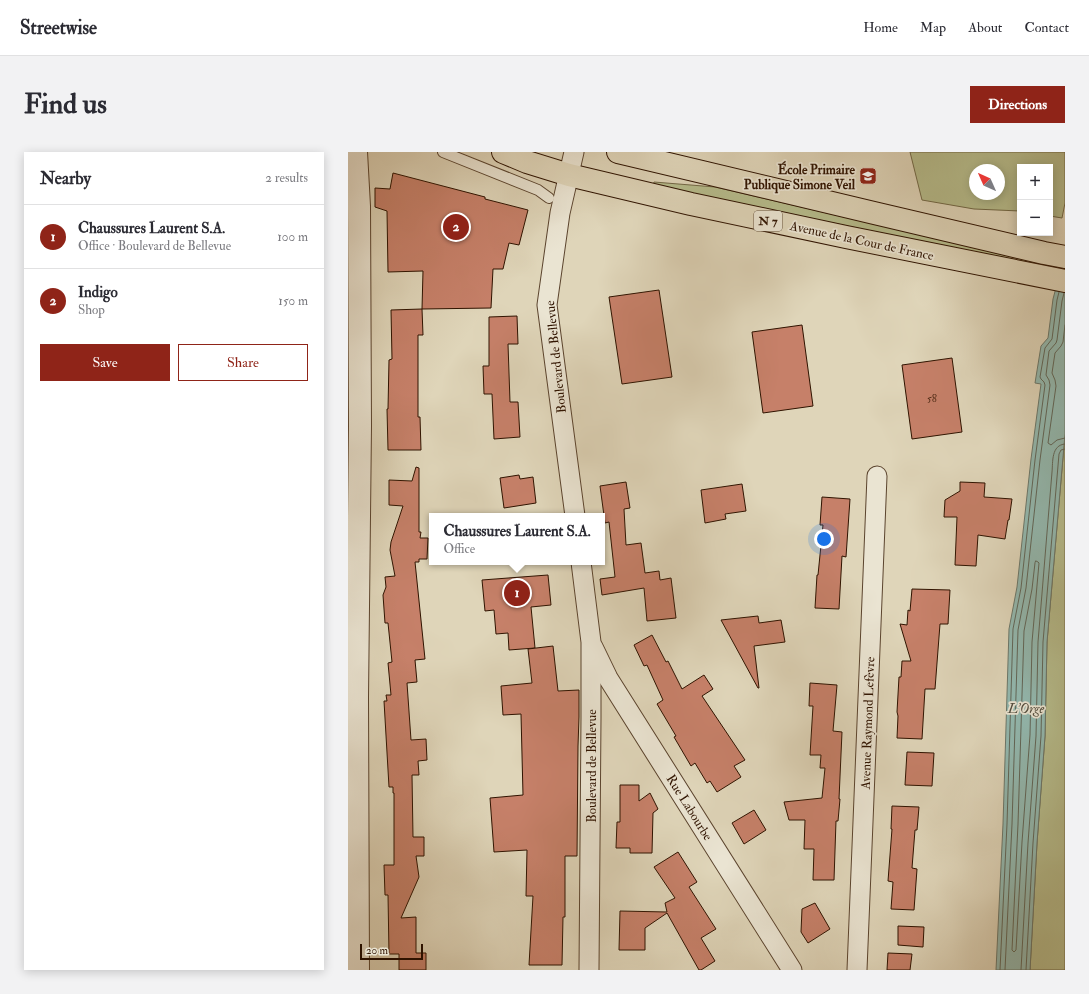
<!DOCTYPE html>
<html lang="en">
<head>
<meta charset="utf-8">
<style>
	body { margin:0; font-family:"IM FELL Double Pica",serif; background:#f2f2f3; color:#2b2b33 }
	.controls { position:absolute; right:12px; top:12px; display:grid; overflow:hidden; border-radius:0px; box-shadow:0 2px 10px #0003 }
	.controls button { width:36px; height:36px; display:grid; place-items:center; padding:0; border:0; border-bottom:1px solid #e1e1e2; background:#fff; color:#2b2b33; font:20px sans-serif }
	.compass { position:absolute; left:621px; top:12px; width:36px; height:36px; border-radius:50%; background:#fff; box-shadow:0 2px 10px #0003; rotate:315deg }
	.scale { position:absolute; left:12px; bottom:10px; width:63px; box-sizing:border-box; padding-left:4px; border:2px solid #2f1300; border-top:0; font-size:11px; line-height:14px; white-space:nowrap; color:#2f1300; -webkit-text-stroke:3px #eae4d2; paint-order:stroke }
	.you { position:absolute; left:476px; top:387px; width:14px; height:14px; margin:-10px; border:3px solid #fff; border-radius:50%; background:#1a73e8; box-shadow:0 0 0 6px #1a73e833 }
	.badge { display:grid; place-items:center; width:26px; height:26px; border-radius:50%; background:#8f2418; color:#fff; font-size:13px; font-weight:700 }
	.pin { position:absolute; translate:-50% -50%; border:2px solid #fff; box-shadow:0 1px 4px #0006 }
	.popup { position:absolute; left:81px; top:361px; width:176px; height:52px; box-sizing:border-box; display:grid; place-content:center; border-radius:0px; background:#fff; filter:drop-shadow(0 1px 3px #0005); font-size:13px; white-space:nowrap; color:#7c7c81 }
	.popup b { font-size:15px; color:#2b2b33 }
	.popup::after { content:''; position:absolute; left:50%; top:100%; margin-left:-8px; border:8px solid transparent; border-top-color:#fff }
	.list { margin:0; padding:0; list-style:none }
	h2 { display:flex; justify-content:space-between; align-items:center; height:52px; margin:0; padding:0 16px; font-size:17px }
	h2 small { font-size:13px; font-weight:400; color:#7c7c81 }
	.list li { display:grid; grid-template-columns:26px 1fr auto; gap:12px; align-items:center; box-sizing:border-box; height:64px; padding:0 16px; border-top:1px solid #e1e1e2 }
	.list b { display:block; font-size:15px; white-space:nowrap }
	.list p { margin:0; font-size:13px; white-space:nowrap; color:#7c7c81 }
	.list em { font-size:13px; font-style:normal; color:#7c7c81 }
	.actions { display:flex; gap:8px; padding:12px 16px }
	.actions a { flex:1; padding:9px 0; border:1px solid #8f2418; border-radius:0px; text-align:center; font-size:14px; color:#8f2418 }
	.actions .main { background:#8f2418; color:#fff }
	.map { position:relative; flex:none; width:717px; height:818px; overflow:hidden; border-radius:0px }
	header { display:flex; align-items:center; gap:24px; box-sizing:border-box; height:56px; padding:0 20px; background:#fff; border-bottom:1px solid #e1e1e2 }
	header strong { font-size:19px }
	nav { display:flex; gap:22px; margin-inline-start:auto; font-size:14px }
	.intro { display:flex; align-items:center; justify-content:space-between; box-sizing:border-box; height:96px; padding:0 24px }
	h1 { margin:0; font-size:28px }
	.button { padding:10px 18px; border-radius:0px; background:#8f2418; color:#fff; font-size:14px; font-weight:700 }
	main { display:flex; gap:24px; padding:0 24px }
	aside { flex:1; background:#fff; border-radius:0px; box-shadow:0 2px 10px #0003 }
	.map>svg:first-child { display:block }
	.green { fill:#b6bc8c; stroke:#726846; fill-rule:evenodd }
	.water { fill:#93b9b0; stroke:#6b776a }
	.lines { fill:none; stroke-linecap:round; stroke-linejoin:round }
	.shore { stroke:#616658; stroke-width:1 }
	.building { fill:#c68069; stroke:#2f1300 }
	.service-casing { stroke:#5b442e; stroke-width:12 }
	.minor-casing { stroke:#5b442e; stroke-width:21 }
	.tertiary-casing { stroke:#5b442e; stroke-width:24 }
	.primary-casing { stroke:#2f1300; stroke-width:24 }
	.service { stroke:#eae4d2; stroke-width:10 }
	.minor { stroke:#eae4d2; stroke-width:19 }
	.tertiary { stroke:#eae4d2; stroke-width:22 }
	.primary { stroke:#dfd5b9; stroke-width:22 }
	.labels { text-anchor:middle; stroke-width:3.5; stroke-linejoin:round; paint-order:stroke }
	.number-label { font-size:11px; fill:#552e1a }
	.shield { fill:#eae4d2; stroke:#67523f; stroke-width:1 }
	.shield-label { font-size:12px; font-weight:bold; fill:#2f1300 }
	.poi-label { font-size:13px; font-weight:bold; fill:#2f1300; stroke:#eae4d2; text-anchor:end }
	.street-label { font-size:13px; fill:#2f1300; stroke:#eae4d2 }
	.water-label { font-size:14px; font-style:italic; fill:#524d3e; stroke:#eae4d2 }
</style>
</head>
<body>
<header>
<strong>Streetwise</strong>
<nav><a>Home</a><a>Map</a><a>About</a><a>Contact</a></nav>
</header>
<div class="intro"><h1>Find us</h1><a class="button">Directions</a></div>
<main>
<aside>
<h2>Nearby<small>2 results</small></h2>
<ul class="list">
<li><span class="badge">1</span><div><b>Chaussures Laurent S.A.</b><p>Office · Boulevard de Bellevue</p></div><em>100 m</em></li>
<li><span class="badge">2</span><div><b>Indigo</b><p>Shop</p></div><em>150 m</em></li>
</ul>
<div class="actions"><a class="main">Save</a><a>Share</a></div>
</aside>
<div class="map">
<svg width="717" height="818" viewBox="0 0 717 818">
	<rect width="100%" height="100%" fill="#dfd5b9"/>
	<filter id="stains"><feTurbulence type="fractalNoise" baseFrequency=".005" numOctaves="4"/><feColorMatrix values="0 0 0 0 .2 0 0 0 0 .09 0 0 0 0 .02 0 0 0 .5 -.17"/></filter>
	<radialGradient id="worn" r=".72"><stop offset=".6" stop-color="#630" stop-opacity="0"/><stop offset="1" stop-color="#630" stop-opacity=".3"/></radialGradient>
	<g class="green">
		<path d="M 562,0 L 717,0 L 717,51 L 714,66 L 702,64 L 702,15 L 672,15 L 672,59 L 626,57 L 574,48 ZM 627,18 L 651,18 L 651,42 L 627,42 Z"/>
		<polygon points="306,30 367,35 707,114 706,117 684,113 305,33"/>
		<polygon points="717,282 717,818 682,818 689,691 697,584 699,490"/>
	</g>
	<polygon class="water" points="717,102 717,282 699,490 697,584 689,691 682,818 648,818 655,672 661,477 669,435 683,307 693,232 687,231 693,194 700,186 705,147"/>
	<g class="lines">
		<g class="shore">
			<polyline points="717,173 715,190 713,194 707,201 704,221 707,228 708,234 700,291 703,293 709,288 717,286"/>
			<polygon points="688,409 690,410 691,411 684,490 682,583 674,690 668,798 666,800 664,798 670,672 676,479 684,437 687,411"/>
			<polyline points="652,818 659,672 665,477 673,436 687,308 697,233 696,230 693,227 692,225 697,196 704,187 709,148 711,140"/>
			<polyline points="657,818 664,672 670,478 678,436 692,308 702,233 701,228 698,223 701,199 708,191 709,188 714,149 716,141"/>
			<path d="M 673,818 L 680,691 L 688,584 L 690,490 L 704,320 C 705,310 703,293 717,292"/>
			<polyline points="678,818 685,691 693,584 695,490 711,302 713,298 717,297"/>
		</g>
	</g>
	<g class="building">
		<polygon points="45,21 137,45 137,47 180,58 171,93 161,91 155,117 145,117 143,156 74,157 75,119 40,120 39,59 27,55 27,36 42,37"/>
		<polygon points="311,138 324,225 274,232 261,145"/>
		<polygon points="74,157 75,183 70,183 70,265 72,265 73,298 40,298 39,257 40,257 41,208 44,207 43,158"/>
		<polygon points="169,164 170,192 160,192 162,250 170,250 172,285 146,287 144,242 136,242 135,214 141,214 141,165"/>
		<polygon points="454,173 465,254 415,261 404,180"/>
		<polygon points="604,206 614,280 564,287 554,213"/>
		<polygon points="68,315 71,316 71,380 73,380 72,386 80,386 79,407 71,407 71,410 67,410 77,507 67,508 69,530 59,531 63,588 78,587 79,608 70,609 71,623 64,623 65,685 76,685 76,704 68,704 71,725 53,766 68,765 68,801 78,801 78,818 51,818 51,802 41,802 40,743 37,743 36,713 46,713 46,641 45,641 45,635 41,635 36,549 39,549 38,543 43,543 40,511 44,510 40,471 37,471 35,443 38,435 37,425 47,424 42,398 43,390 55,354 41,353 41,328 64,329"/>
		<polygon points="171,323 172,327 185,325 188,351 156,356 152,326"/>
		<polygon points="278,330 282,356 276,357 278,393 293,391 297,421 311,419 312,428 323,426 328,466 299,469 296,436 254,443 252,427 267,425 261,370 257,371 252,334"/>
		<polygon points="612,330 637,331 636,345 664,347 661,368 660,368 657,387 630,383 628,414 607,413 609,365 596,365 597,348 612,339"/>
		<polygon points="394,332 398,359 377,362 378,367 357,371 353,338"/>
		<polygon points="474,345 502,347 498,405 494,404 491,457 467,456 469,423 470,423 475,373 472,373"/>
		<polygon points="200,423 203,453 183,455 187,496 161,498 160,481 148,482 146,458 137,459 134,428"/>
		<polygon points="564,437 602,438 600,472 592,472 587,537 577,537 574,587 549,586 550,564 549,560 551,525 553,525 554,509 563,509 552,472 559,473 560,458 562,459"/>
		<polygon points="410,464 411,471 433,468 437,490 406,494 411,536 410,536 373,468"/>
		<polygon points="304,483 318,510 320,509 334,537 356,523 365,537 354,544 397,608 386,614 393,625 369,640 362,629 359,631 347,611 343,614 326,585 328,584 309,552 315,548 299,513 296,514 286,493"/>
		<polygon points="205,494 210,539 231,538 231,565 230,594 229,704 217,704 217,765 215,765 214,813 181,813 185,744 178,744 179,698 146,700 142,646 175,643 173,562 155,563 153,534 184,531 180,497"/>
		<polygon points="462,531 489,533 485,579 494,580 491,647 492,647 490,669 488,669 486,728 465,728 466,697 456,697 457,668 441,668 436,650 474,646 477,616 472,616 473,603 462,603 465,554 461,554"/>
		<polygon points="559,600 586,601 584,634 557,633"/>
		<polygon points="272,633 291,633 291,649 302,641 310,657 305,661 304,701 282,701 282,696 268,696 269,670 272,670"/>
		<polygon points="544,654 571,655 569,678 567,678 564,716 569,717 566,758 543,757 545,730 540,729 544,677 543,677"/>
		<polygon points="406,658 418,678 396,692 384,671"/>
		<polygon points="330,700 349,730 341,735 368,777 353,786 367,809 353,818 351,818 319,761 297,776 297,798 271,798 272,759 319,760 317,751 327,746 306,715"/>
		<polygon points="467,751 482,777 460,791 453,780 454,757"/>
		<polygon points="550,774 576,775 575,795 550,793"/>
		<polygon points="540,801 564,802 562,818 539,818"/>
	</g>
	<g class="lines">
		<defs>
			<polyline id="service" points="95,0 190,38 201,46"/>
			<g id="minor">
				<polyline points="226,0 212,61 199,153 227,364"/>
				<polyline points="233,410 243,490 243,566 241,818"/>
				<polyline points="245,495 260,526 444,818"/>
				<polyline points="509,818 529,324"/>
			</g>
			<polyline id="tertiary" points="8,0 11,54 12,274 9,545 10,818"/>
			<g id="primary">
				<polyline points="155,0 179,10 221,23 343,52 498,85 717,129"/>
				<path d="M 270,0 C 412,35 554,67 696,101 L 717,105"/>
			</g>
		</defs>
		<use href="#service" class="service-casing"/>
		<use href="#minor" class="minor-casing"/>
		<use href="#tertiary" class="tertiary-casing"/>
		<use href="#primary" class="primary-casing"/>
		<use href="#service" class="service"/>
		<use href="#minor" class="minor"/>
		<use href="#tertiary" class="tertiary"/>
		<use href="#primary" class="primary"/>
	</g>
	<defs>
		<symbol id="school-square" viewBox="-11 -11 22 22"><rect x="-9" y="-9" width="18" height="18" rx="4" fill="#8f2418" stroke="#eae4d2"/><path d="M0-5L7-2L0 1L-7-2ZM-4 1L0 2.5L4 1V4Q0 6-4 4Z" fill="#fff"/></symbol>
	</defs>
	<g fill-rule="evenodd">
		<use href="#school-square" x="510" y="14" width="20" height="20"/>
	</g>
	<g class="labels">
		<g class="number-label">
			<text x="584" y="250">58</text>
		</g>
		<rect class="shield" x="406" y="59" width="28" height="20" rx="3"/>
		<g class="shield-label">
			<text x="420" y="73">N 7</text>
		</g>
		<g class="poi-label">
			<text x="507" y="22">École Primaire<tspan x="507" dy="15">Publique Simone Veil</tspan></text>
		</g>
		<g class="street-label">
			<text transform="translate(514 88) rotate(12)" y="5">Avenue de la Cour de France</text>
			<text transform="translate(207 205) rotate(-96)" y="5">Boulevard de Bellevue</text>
			<text transform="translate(519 571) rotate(-88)" y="5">Avenue Raymond Lefèvre</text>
			<text transform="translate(243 614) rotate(-90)" y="5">Boulevard de Bellevue</text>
			<text transform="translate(342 655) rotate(58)" y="5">Rue Labourbe</text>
		</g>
		<g class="water-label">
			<text x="678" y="561">L'Orge</text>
		</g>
	</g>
	<rect width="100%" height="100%" filter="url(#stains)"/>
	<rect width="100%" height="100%" fill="url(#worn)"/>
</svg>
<div class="controls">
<button>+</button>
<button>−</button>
</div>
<svg class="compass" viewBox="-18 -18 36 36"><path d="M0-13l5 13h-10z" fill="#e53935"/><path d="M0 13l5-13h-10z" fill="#7c7c81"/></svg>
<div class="scale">20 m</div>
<div class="you"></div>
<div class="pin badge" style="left:169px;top:441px">1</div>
<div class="popup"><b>Chaussures Laurent S.A.</b>Office</div>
<div class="pin badge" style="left:108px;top:75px">2</div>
</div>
</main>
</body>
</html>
